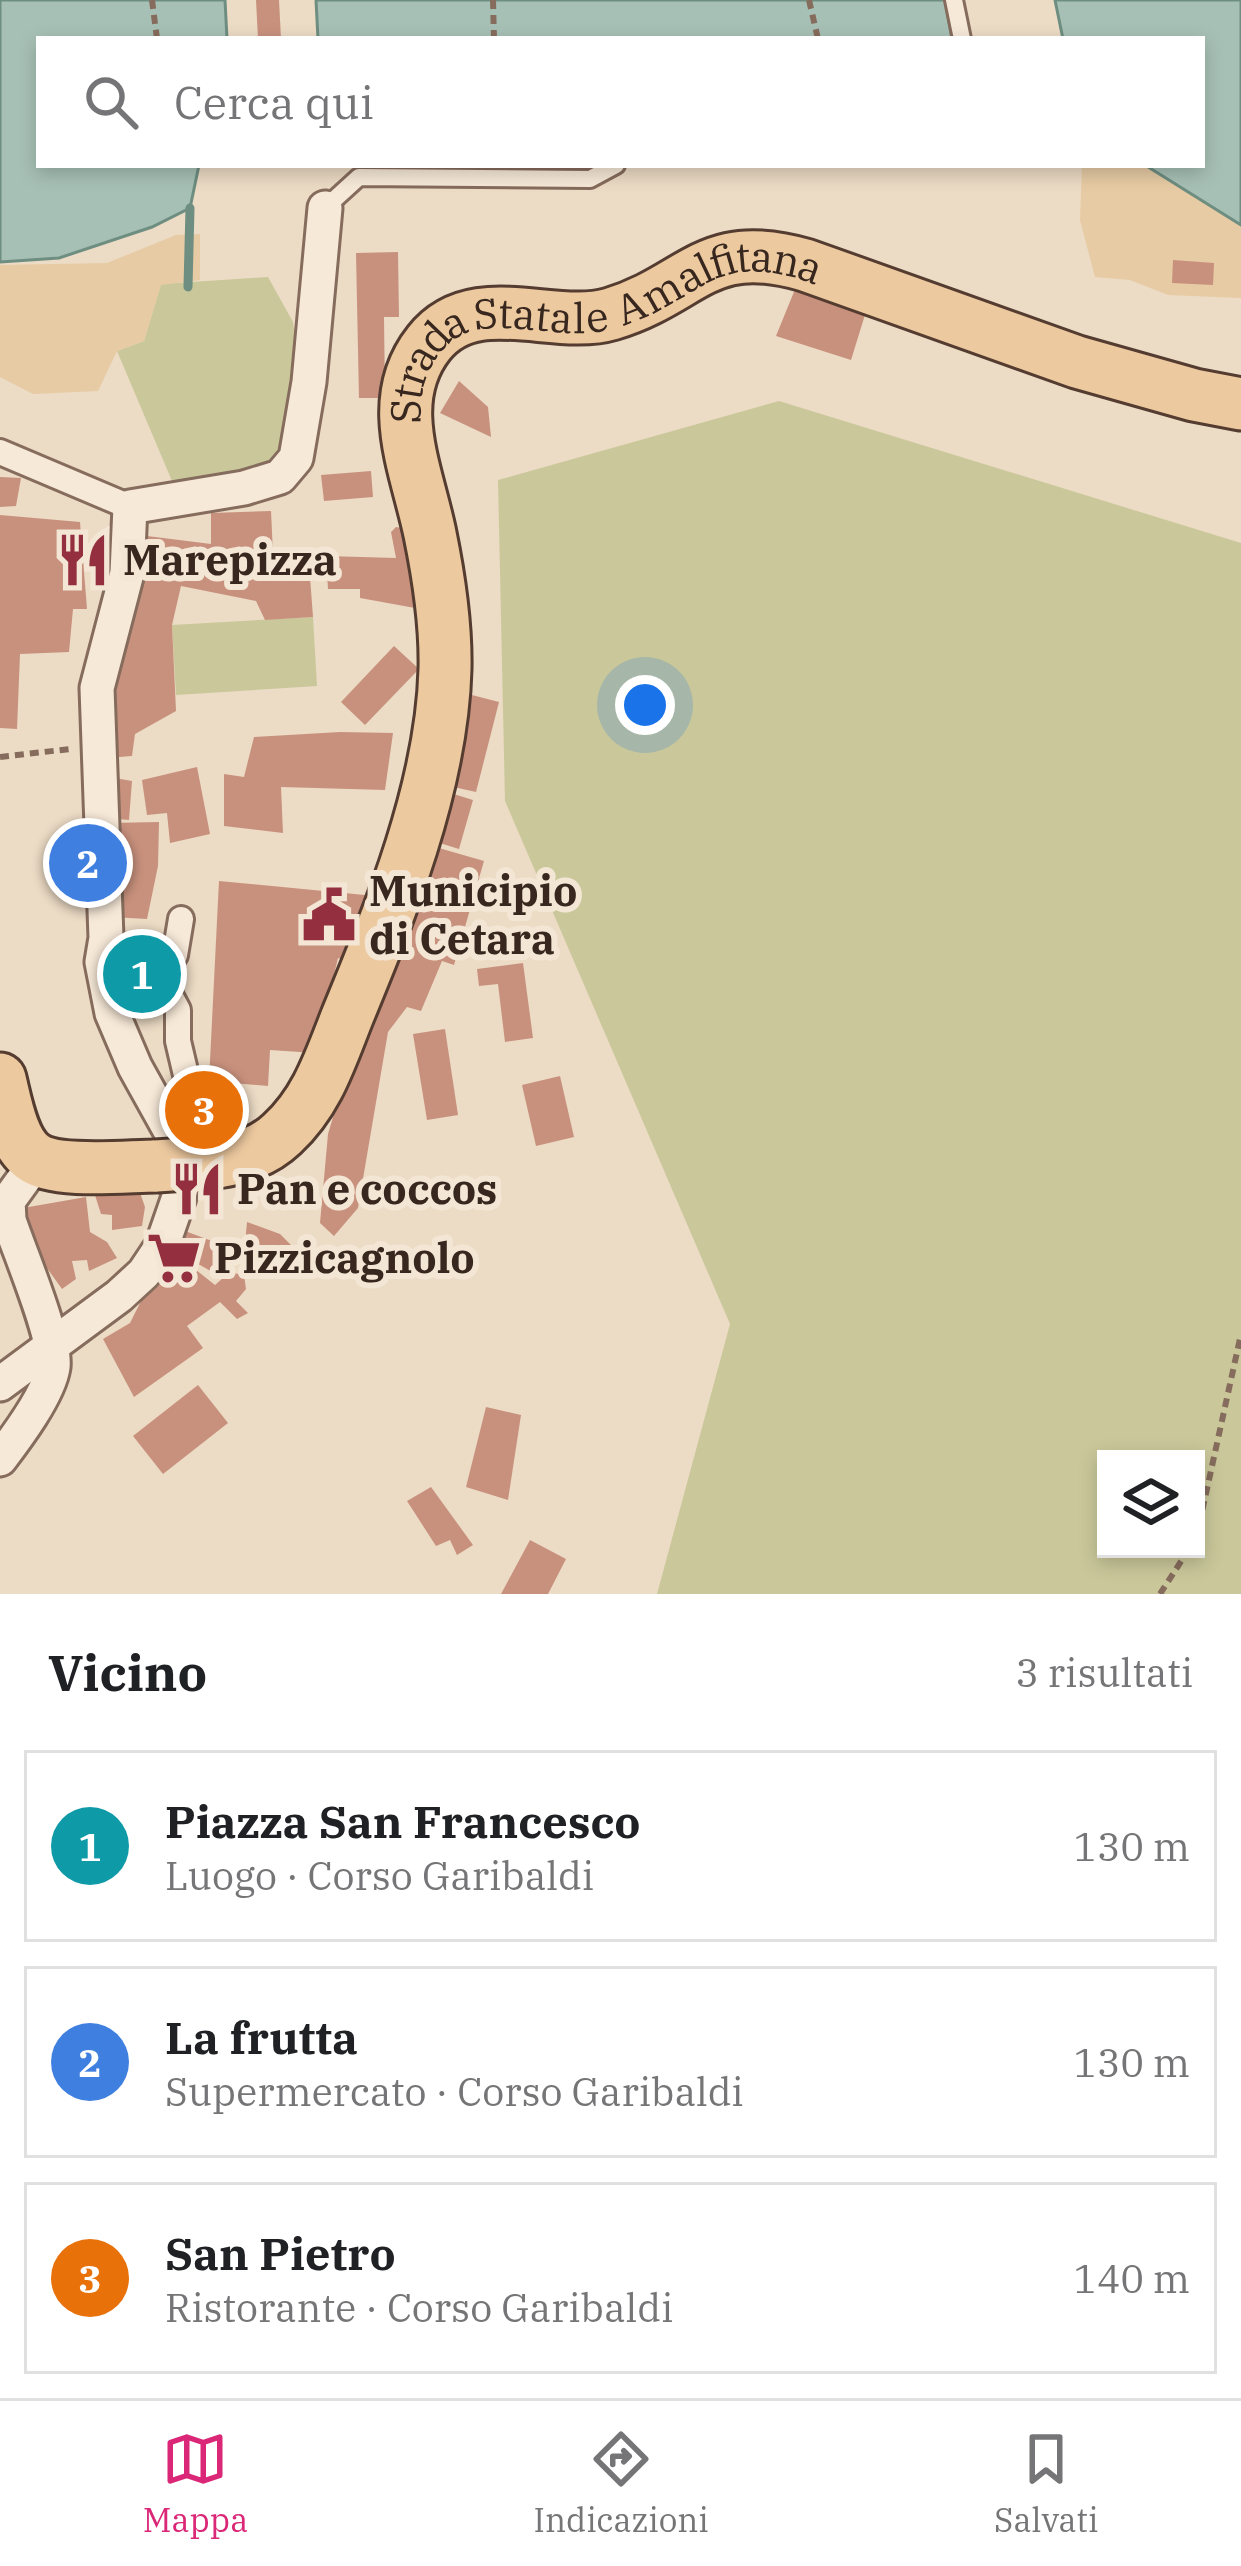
<!DOCTYPE html>
<html lang="it">
<head>
<meta charset="utf-8">
<style>
	body { margin:0; font-family:"IBM Plex Serif",serif; background:#f6f6f6; color:#202124 }
	.controls { position:absolute; right:36px; bottom:36px; display:grid; overflow:hidden; border-radius:0px; box-shadow:0 6px 18px #0003 }
	.controls button { width:108px; height:108px; display:grid; place-items:center; padding:0; border:0; border-bottom:3px solid #e0e0e0; background:#fff; color:#202124; font:60px sans-serif }
	.you { position:absolute; left:645px; top:705px; width:42px; height:42px; margin:-30px; border:9px solid #fff; border-radius:50%; background:#1a73e8; box-shadow:0 0 0 18px #1a73e833 }
	.badge { display:grid; place-items:center; width:78px; height:78px; border-radius:50%; background:#db2777; color:#fff; font-size:39px; font-weight:700 }
	.pin { position:absolute; translate:-50% -50%; border:6px solid #fff; box-shadow:0 3px 12px #0006 }
	.list { margin:0; padding:0; list-style:none }
	h2 { display:flex; justify-content:space-between; align-items:center; height:156px; margin:0; padding:0 48px; font-size:51px }
	h2 small { font-size:39px; font-weight:400; color:#757577 }
	.list li { display:grid; grid-template-columns:78px 1fr auto; gap:36px; align-items:center; box-sizing:border-box; height:192px; margin:0 24px 24px; padding:0 24px; border:3px solid #e0e0e0; border-radius:0px }
	.list b { display:block; font-size:45px; white-space:nowrap }
	.list p { margin:0; font-size:39px; white-space:nowrap; color:#757577 }
	.list em { font-size:39px; font-style:normal; color:#757577 }
	.icon { flex:none; width:66px; height:66px; fill:none; stroke:currentColor; stroke-width:2; stroke-linecap:round; stroke-linejoin:round }
	.map { position:relative; flex:none; width:1241px; height:1594px; overflow:hidden }
	.search { position:absolute; background:#fff; box-shadow:0 6px 18px #0003; left:36px; right:36px; top:36px; height:132px; display:flex; align-items:center; gap:30px; box-sizing:border-box; padding:0 42px; border-radius:0px; color:#757577; font-size:45px }
	.sheet { height:804px; background:#fff }
	nav { display:flex; justify-content:space-around; align-items:center; box-sizing:border-box; height:168px; border-top:3px solid #e0e0e0; background:#fff; font-size:33px; color:#757577 }
	nav a { display:grid; justify-items:center; gap:6px }
	nav .on { color:#db2777 }
	.map>svg:first-child { display:block }
	.green { fill:#cac89a; fill-rule:evenodd }
	.sand { fill:#e7cba4 }
	.water { fill:#a7c0b5; stroke:#6e8e81; stroke-width:3 }
	.lines { fill:none; stroke-linecap:round; stroke-linejoin:round }
	.stream { stroke:#6e8e81; stroke-width:9 }
	.building { fill:#c8917d }
	.service-casing { stroke:#866c5c; stroke-width:22 }
	.pedestrian-casing { stroke:#866c5c; stroke-width:30 }
	.minor-casing { stroke:#866c5c; stroke-width:39 }
	.primary-casing { stroke:#543c30; stroke-width:57 }
	.path { stroke:#866c5c; stroke-width:6; stroke-dasharray:9 6; stroke-linecap:butt }
	.service { stroke:#f7e9d8; stroke-width:16 }
	.pedestrian { stroke:#f7e9d8; stroke-width:24 }
	.minor { stroke:#f7e9d8; stroke-width:33 }
	.primary { stroke:#edc99f; stroke-width:51 }
	.primary-bridge-casing { stroke:#543c30; stroke-width:57; stroke-linecap:butt }
	.primary-bridge { stroke:#edc99f; stroke-width:51 }
	.labels { text-anchor:middle; stroke-width:12; stroke-linejoin:round; paint-order:stroke }
	.street-label { font-size:42px; fill:#37271f; stroke:#f4e6d5 }
	.poi-label { font-size:42px; font-weight:bold; fill:#37271f; stroke:#f4e6d5; text-anchor:start }
</style>
</head>
<body>
<div class="map">
<svg width="1241" height="1594" viewBox="0 0 1241 1594">
	<rect width="100%" height="100%" fill="#ecdbc5"/>
	<g class="green">
		<polygon points="268,277 293,322 300,373 290,434 258,475 172,481 117,351 144,341 161,284"/>
		<path d="M 779,401 L 1241,543 L 1241,1594 L 657,1594 L 730,1324 L 505,801 L 498,480 ZM 1196,1459 L 1196,1549 L 1106,1549 L 1106,1459 Z"/>
		<polygon points="313,617 317,686 176,695 172,625"/>
	</g>
	<g class="sand">
		<polygon points="1082,165 1145,165 1241,225 1241,298 1168,295 1130,280 1095,277 1080,220"/>
		<polygon points="200,234 200,280 161,285 144,341 117,351 98,391 33,394 0,377 0,265 107,263 176,235"/>
	</g>
	<g class="water">
		<polygon points="0,0 225,0 227,39 39,39 39,165 199,165 190,208 152,227 59,258 0,262"/>
		<polygon points="316,0 945,0 952,39 318,39"/>
		<polygon points="1055,0 1241,0 1241,225 1145,165 1202,165 1202,39 1063,39"/>
	</g>
	<g class="lines">
		<polyline class="stream" points="188,287 190,208"/>
	</g>
	<g class="building">
		<polygon points="256,0 279,0 281,39 258,39"/>
		<polygon points="398,252 399,317 384,317 385,398 359,398 356,253"/>
		<polygon points="1173,260 1214,263 1213,285 1172,283"/>
		<polygon points="798,282 868,305 851,360 776,336"/>
		<polygon points="459,381 488,407 491,437 440,413"/>
		<polygon points="371,471 373,497 324,501 321,475"/>
		<polygon points="0,477 21,478 16,506 0,507"/>
		<polygon points="271,511 274,575 310,577 313,617 265,620 256,601 181,586 172,625 176,711 135,734 132,756 107,758 118,646 147,536 211,544 211,513"/>
		<polygon points="0,515 80,522 87,609 73,609 69,652 20,654 17,729 0,728"/>
		<polygon points="396,527 414,530 426,610 360,598 360,589 328,589 326,556 396,558 391,532"/>
		<polygon points="394,646 419,669 365,725 341,702"/>
		<polygon points="472,695 499,702 476,792 449,786"/>
		<polygon points="340,732 393,733 385,790 281,787 283,833 224,826 224,774 244,777 254,737"/>
		<polygon points="197,767 210,834 170,843 167,813 147,815 142,780"/>
		<polygon points="109,777 132,781 129,820 106,818"/>
		<polygon points="444,791 473,800 459,849 430,840"/>
		<polygon points="159,822 158,866 147,919 111,917 109,823"/>
		<polygon points="425,844 484,861 454,965 442,961 421,1011 407,1007 388,1032 358,1208 334,1236 320,1223 328,1134 366,1007"/>
		<polygon points="219,881 375,896 356,964 338,958 315,1053 270,1050 268,1086 209,1081"/>
		<polygon points="523,963 533,1038 505,1042 498,984 479,986 477,969"/>
		<polygon points="445,1029 458,1115 427,1120 413,1034"/>
		<polygon points="560,1076 574,1137 536,1146 522,1085"/>
		<polygon points="138,1187 145,1207 142,1226 112,1230 112,1215 101,1214 94,1192"/>
		<polygon points="86,1197 90,1232 107,1242 117,1258 89,1271 87,1260 72,1261 76,1279 62,1289 37,1254 23,1208"/>
		<polygon points="247,1222 280,1234 306,1260 243,1267"/>
		<polygon points="185,1231 239,1251 228,1272 244,1275 246,1289 236,1301 248,1313 237,1319 220,1302 187,1326 203,1348 134,1397 103,1339 130,1323 141,1301 186,1262 215,1285 223,1278 177,1252"/>
		<polygon points="198,1385 228,1423 163,1474 133,1436"/>
		<polygon points="486,1407 521,1415 508,1500 466,1487"/>
		<polygon points="431,1487 473,1545 457,1555 450,1540 436,1546 407,1501"/>
		<polygon points="530,1540 566,1559 548,1594 501,1594"/>
	</g>
	<g class="lines">
		<defs>
			<g id="service">
				<polyline points="954,0 962,39"/>
				<polyline points="325,208 359,177 590,179 616,165"/>
			</g>
			<g id="pedestrian">
				<polyline points="0,452 130,507"/>
				<polyline points="181,919 175,955 160,976 178,1010 178,1041 194,1109"/>
				<polyline points="182,1114 194,1109 215,1123"/>
			</g>
			<g id="minor">
				<polyline points="0,1384 119,1296 144,1273 162,1246 179,1197 184,1172 180,1148 135,1067 112,1013 102,962 106,938 97,688 127,573 130,507 244,488 280,477 296,458 309,382 325,208"/>
				<path d="M 0,1459 C 16,1438 49,1394 53,1367 C 57,1339 19,1251 9,1220 L 8,1201 L 37,1161"/>
			</g>
			<g id="primary">
				<path d="M 0,1079 C 6,1103 12,1142 33,1157 C 56,1174 127,1166 156,1166"/>
				<path id="s1" d="M 217,1162 C 241,1158 263,1152 282,1134 C 317,1102 330,1060 347,1017 C 391,910 442,786 445,669 C 446,623 439,578 430,534 C 417,470 383,401 429,343 C 474,286 554,331 611,314 C 694,289 705,236 805,265 L 1077,362 L 1194,395 L 1241,404"/>
			</g>
		</defs>
		<use href="#service" class="service-casing"/>
		<use href="#pedestrian" class="pedestrian-casing"/>
		<use href="#minor" class="minor-casing"/>
		<use href="#primary" class="primary-casing"/>
		<g class="path">
			<polyline points="152,0 157,39"/>
			<polyline points="493,0 494,39"/>
			<polyline points="809,0 818,39"/>
			<polyline points="0,757 70,749"/>
			<polyline points="1196,1539 1241,1334"/>
			<polyline points="1160,1594 1189,1549"/>
		</g>
		<use href="#service" class="service"/>
		<use href="#pedestrian" class="pedestrian"/>
		<use href="#minor" class="minor"/>
		<use href="#primary" class="primary"/>
		<defs>
			<polyline id="primary-bridge" points="156,1166 217,1162"/>
		</defs>
		<use href="#primary-bridge" class="primary-bridge-casing"/>
		<use href="#primary-bridge" class="primary-bridge"/>
	</g>
	<defs>
		<symbol id="restaurant-bare" viewBox="-9 -9 18 18"><path d="M-5-6h1v4h1v-4h1v4h1v-4h1v5L-1.5 .5V6h-2V.5L-5-1ZM5-6V6H3V1.5H1.5Q1.5-4 5-6Z" fill="#932f3f" stroke="#f4e6d5" stroke-width="2.5" paint-order="stroke"/></symbol>
		<symbol id="civic-bare" viewBox="-9 -9 18 18"><path d="M-.6-6.5H3V-4.5H.6V-3L4-1V1h2V6H-6V1h2V-1L-.6-3ZM-1.2 2.5V6h2.4V2.5Z" fill="#932f3f" stroke="#f4e6d5" stroke-width="2.5" paint-order="stroke"/></symbol>
		<symbol id="supermarket-bare" viewBox="-9 -9 18 18"><path d="M-6-5.5h2.5l.6 2H6L4.5 2H-2.5L-4.4-4H-6ZM-1.5 3.2a1.3 1.3 0 1 0 .1 0ZM3 3.2a1.3 1.3 0 1 0 .1 0Z" fill="#932f3f" stroke="#f4e6d5" stroke-width="2.5" paint-order="stroke"/></symbol>
	</defs>
	<g fill-rule="evenodd">
		<use href="#restaurant-bare" x="45" y="522" width="76" height="76"/>
		<use href="#civic-bare" x="291" y="877" width="76" height="76"/>
		<use href="#restaurant-bare" x="159" y="1151" width="76" height="76"/>
		<use href="#supermarket-bare" x="136" y="1220" width="76" height="76"/>
	</g>
	<g class="labels">
		<g class="street-label">
			<text dy="15" stroke="none"><textPath href="#s1" startOffset="1071">Strada Statale Amalfitana</textPath></text>
		</g>
		<g class="poi-label">
			<text x="123" y="575">Marepizza</text>
			<text x="369" y="906">Municipio<tspan x="369" dy="48">di Cetara</tspan></text>
			<text x="237" y="1204">Pan e coccos</text>
			<text x="214" y="1273">Pizzicagnolo</text>
		</g>
	</g>
</svg>
<div class="controls">
<button><svg class="icon" aria-label="layers" viewBox="0 0 24 24"><path d="M12 4l9 5-9 5-9-5zM3 14l9 5 9-5"/></svg></button>
</div>
<div class="you"></div>
<div class="pin badge" style="left:142px;top:974px;background:#0f9aa8">1</div>
<div class="pin badge" style="left:88px;top:863px;background:#3f7fe0">2</div>
<div class="pin badge" style="left:204px;top:1110px;background:#e8710a">3</div>
<div class="search"><svg class="icon" aria-label="search" viewBox="0 0 24 24"><circle cx="10" cy="10" r="6"/><path d="M15 15l6 6"/></svg>Cerca qui</div>
</div>
<section class="sheet">
<h2>Vicino<small>3 risultati</small></h2>
<ul class="list">
<li><span class="badge" style="background:#0f9aa8">1</span><div><b>Piazza San Francesco</b><p>Luogo · Corso Garibaldi</p></div><em>130 m</em></li>
<li><span class="badge" style="background:#3f7fe0">2</span><div><b>La frutta</b><p>Supermercato · Corso Garibaldi</p></div><em>130 m</em></li>
<li><span class="badge" style="background:#e8710a">3</span><div><b>San Pietro</b><p>Ristorante · Corso Garibaldi</p></div><em>140 m</em></li>
</ul>
</section>
<nav>
<a class="on"><svg class="icon" aria-label="map" viewBox="0 0 24 24"><path d="M3 6l6-2 6 2 6-2v14l-6 2-6-2-6 2zM9 4v14M15 6v14"/></svg>Mappa</a>
<a><svg class="icon" aria-label="directions" viewBox="0 0 24 24"><path d="M12 3l9 9-9 9-9-9zM9 14v-3h6M13 9l2 2-2 2"/></svg>Indicazioni</a>
<a><svg class="icon" aria-label="saved" viewBox="0 0 24 24"><path d="M7 4h10v16l-5-4-5 4z"/></svg>Salvati</a>
</nav>
</body>
</html>
